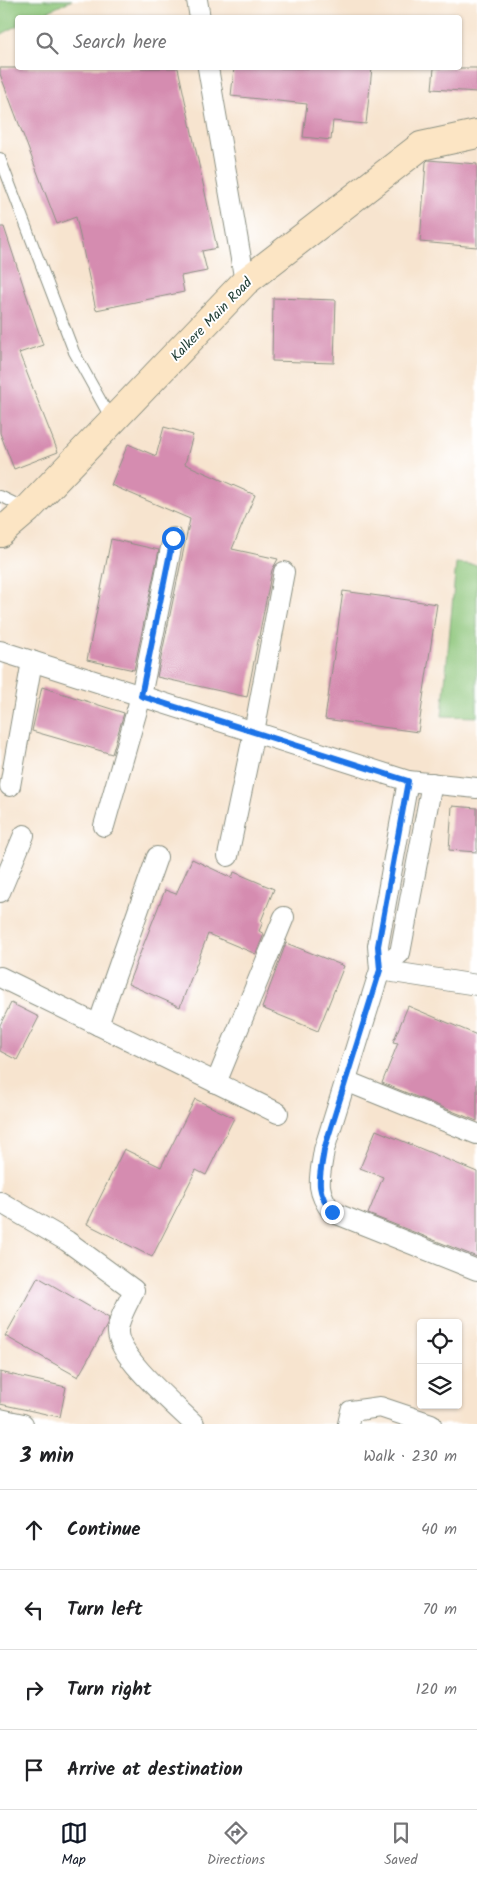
<!DOCTYPE html>
<html lang="en">
<head>
<meta charset="utf-8">
<style>
	body { margin:0; font-family:Kalam,sans-serif; background:#f2f2f2; color:#202124 }
	.controls { position:absolute; right:15px; bottom:15px; display:grid; overflow:hidden; border-radius:5px; box-shadow:0 1px 4px #0004 }
	.controls button { width:45px; height:45px; display:grid; place-items:center; padding:0; border:0; border-bottom:1px solid #e0e0e0; background:#fff; color:#202124; font:25px sans-serif }
	.stop { position:absolute; width:15px; height:15px; margin:-11px; border:4px solid #1a73e8; border-radius:50%; background:#fff }
	.stop.end { background:#1a73e8; border-color:#fff; box-shadow:0 1px 5px #0008 }
	.list { margin:0; padding:0; list-style:none }
	h2 { display:flex; justify-content:space-between; align-items:center; height:65px; margin:0; padding:0 20px; font-size:21px }
	h2 small { font-size:16px; font-weight:400; color:#757577 }
	.list li { display:grid; grid-template-columns:32px 1fr auto; gap:15px; align-items:center; box-sizing:border-box; height:80px; padding:0 20px; border-top:1px solid #e0e0e0 }
	.list b { display:block; font-size:19px; white-space:nowrap }
	.list em { font-size:16px; font-style:normal; color:#757577 }
	.icon { flex:none; width:28px; height:28px; fill:none; stroke:currentColor; stroke-width:2; stroke-linecap:round; stroke-linejoin:round }
	.map { position:relative; flex:none; width:477px; height:1424px; overflow:hidden }
	.search { position:absolute; background:#fff; box-shadow:0 1px 4px #0004; left:15px; right:15px; top:15px; height:55px; display:flex; align-items:center; gap:12px; box-sizing:border-box; padding:0 18px; border-radius:5px; color:#757577; font-size:19px }
	.sheet { height:385px; background:#fff }
	nav { display:flex; justify-content:space-around; align-items:center; box-sizing:border-box; height:70px; border-top:1px solid #e0e0e0; background:#fff; font-size:14px; color:#757577 }
	nav a { display:grid; justify-items:center; gap:2px }
	nav .on { color:#111827 }
	.map>svg:first-child { display:block }
	.green { fill:#8cc579; stroke:#568156 }
	.building { fill:#d58cb0 }
	.lines { fill:none; stroke-linecap:round; stroke-linejoin:round }
	.lane-casing { stroke:#8b9082; stroke-width:12 }
	.street-casing { stroke:#8b9082; stroke-width:22 }
	.secondary-casing { stroke:#8b9082; stroke-width:30 }
	.lane { stroke:#fff; stroke-width:10 }
	.street { stroke:#fff; stroke-width:20 }
	.secondary { stroke:#fce5c4; stroke-width:28 }
	.route { stroke:#1a73e8; stroke-width:6 }
	.labels { text-anchor:middle; stroke-width:4; stroke-linejoin:round; paint-order:stroke }
	.street-label { font-size:14px; fill:#1f3d34; stroke:#fff }
</style>
</head>
<body>
<div class="map">
<svg width="477" height="1424" viewBox="0 0 477 1424">
	<rect width="100%" height="100%" fill="#fff"/>
	<filter id="ink" filterUnits="userSpaceOnUse"><feTurbulence type="fractalNoise" baseFrequency=".02" numOctaves="2"/><feDisplacementMap in="SourceGraphic" scale="10" xChannelSelector="R" yChannelSelector="G"/><feConvolveMatrix kernelMatrix="1 2 1 2 8 2 1 2 1" color-interpolation-filters="sRGB"/></filter>
	<filter id="wash" filterUnits="userSpaceOnUse"><feTurbulence type="fractalNoise" baseFrequency=".0096" numOctaves="4" result="noise"/><feDisplacementMap in="SourceGraphic" scale="20" xChannelSelector="R" yChannelSelector="G"/><feGaussianBlur stdDeviation="1.12" result="paint"/><feColorMatrix in="noise" values="0 0 0 0 0 0 0 0 0 0 0 0 0 0 0 0 0 1.4 0 .05"/><feComposite in="paint" operator="in"/></filter>
	<g filter="url(#wash)">
		<rect width="100%" height="100%" fill="#f7e4cf"/>
		<g class="green">
			<polygon points="0,0 72,0 36,17 18,18 17,26 0,35"/>
			<polygon points="456,563 477,565 477,717 442,716"/>
		</g>
		<g id="blocks">
			<g class="building">
				<polygon points="0,68 178,68 217,248 202,251 207,271 181,276 184,292 96,310 76,217 57,224 0,74"/>
				<polygon points="234,68 372,68 366,124 333,121 331,140 303,137 307,104 231,96"/>
				<polygon points="434,68 477,68 477,92 432,89"/>
				<polygon points="428,160 477,164 477,247 420,242 426,162"/>
				<polygon points="0,227 4,227 43,345 19,353 58,452 14,469 0,433"/>
				<polygon points="273,298 336,300 334,363 272,361"/>
				<polygon points="164,427 193,435 185,464 255,495 232,549 278,559 272,570 247,697 157,677 190,519 111,485 128,444 156,456"/>
				<polygon points="111,539 159,550 134,670 87,660"/>
				<polygon points="343,591 437,604 418,732 325,719"/>
				<polygon points="42,687 124,713 112,754 32,731"/>
				<polygon points="452,806 477,808 477,852 449,850"/>
				<polygon points="192,859 232,878 234,872 274,889 261,921 263,922 259,931 264,934 256,954 208,934 180,1007 128,984 165,890 176,894"/>
				<polygon points="286,943 344,966 318,1031 262,1008"/>
				<polygon points="11,1003 39,1017 17,1060 0,1051 0,1025"/>
				<polygon points="408,1006 477,1035 477,1121 382,1083 398,1043 393,1042"/>
				<polygon points="195,1099 234,1118 206,1175 196,1170 152,1257 87,1224 124,1149 161,1167"/>
				<polygon points="376,1130 477,1172 477,1257 368,1214 383,1177 360,1168"/>
				<polygon points="38,1277 109,1318 107,1325 78,1377 5,1336"/>
				<polygon points="0,1372 66,1387 60,1417 0,1404"/>
			</g>
		</g>
	</g>
	<g filter="url(#ink)">
		<use href="#blocks" fill-opacity="0" stroke="#8b9082" stroke-width="1"/>
		<g class="lines">
			<defs>
				<g id="lane">
					<polyline points="0,158 74,352 111,419"/>
					<polyline points="0,496 25,508"/>
				</g>
				<g id="street">
					<polyline points="197,0 200,18"/>
					<polyline points="208,68 245,282"/>
					<polyline points="0,651 408,781 477,788"/>
					<path d="M 408,781 L 378,946 L 380,970 L 324,1150 C 320,1177 314,1189 332,1212 L 477,1270"/>
					<polyline points="10,786 32,661"/>
					<polyline points="104,826 141,696 173,538"/>
					<polyline points="228,856 254,732 284,572"/>
					<polyline points="0,892 24,835"/>
					<polyline points="380,970 400,953 432,783"/>
					<polyline points="380,970 477,985"/>
					<polyline points="0,977 278,1113"/>
					<polyline points="98,1025 157,857"/>
					<polyline points="346,1081 477,1134"/>
					<polyline points="216,1083 284,917"/>
					<path d="M 0,1202 L 67,1241 L 134,1290 C 129,1302 117,1320 118,1333 C 119,1358 175,1405 194,1424"/>
					<polyline points="0,1419 23,1424"/>
					<polyline points="348,1424 351,1411 380,1407 431,1424"/>
				</g>
				<polyline id="secondary" points="0,533 28,509 245,282 421,146 477,134"/>
			</defs>
			<use href="#lane" class="lane-casing"/>
			<use href="#street" class="street-casing"/>
			<use href="#secondary" class="secondary-casing"/>
			<use href="#lane" class="lane"/>
			<use href="#street" class="street"/>
			<use href="#secondary" class="secondary"/>
		</g>
	</g>
	<g class="lines" filter="url(#ink)">
		<path class="route" d="M 173,538 L 141,696 L 408,781 L 378,946 L 380,970 L 324,1150 C 320,1177 314,1189 332,1212"/>
	</g>
	<g class="labels">
		<g class="street-label">
			<text transform="translate(211 319) rotate(-46)" y="5">Kalkere Main Road</text>
		</g>
	</g>
</svg>
<div class="controls">
<button><svg class="icon" aria-label="locate" viewBox="0 0 24 24"><circle cx="12" cy="12" r="6"/><path d="M12 2v4M12 18v4M2 12h4M18 12h4"/></svg></button>
<button><svg class="icon" aria-label="layers" viewBox="0 0 24 24"><path d="M12 4l9 5-9 5-9-5zM3 14l9 5 9-5"/></svg></button>
</div>
<div class="stop" style="left:173px;top:538px"></div>
<div class="stop end" style="left:332px;top:1212px"></div>
<div class="search"><svg class="icon" aria-label="search" viewBox="0 0 24 24"><circle cx="10" cy="10" r="6"/><path d="M15 15l6 6"/></svg>Search here</div>
</div>
<section class="sheet">
<h2>3 min<small>Walk · 230 m</small></h2>
<ul class="list">
<li><svg class="icon" aria-label="ahead" viewBox="0 0 24 24"><path d="M12 20V5M6 11l6-6 6 6"/></svg><div><b>Continue</b></div><em>40 m</em></li>
<li><svg class="icon" aria-label="left" viewBox="0 0 24 24"><path d="M17 20v-9H6M10 6l-5 5 5 5"/></svg><div><b>Turn left</b></div><em>70 m</em></li>
<li><svg class="icon" aria-label="right" viewBox="0 0 24 24"><path d="M7 20v-9h11M14 6l5 5-5 5"/></svg><div><b>Turn right</b></div><em>120 m</em></li>
<li><svg class="icon" aria-label="arrive" viewBox="0 0 24 24"><path d="M6 21V4h12l-3 4 3 4H6"/></svg><div><b>Arrive at destination</b></div></li>
</ul>
</section>
<nav>
<a class="on"><svg class="icon" aria-label="map" viewBox="0 0 24 24"><path d="M3 6l6-2 6 2 6-2v14l-6 2-6-2-6 2zM9 4v14M15 6v14"/></svg>Map</a>
<a><svg class="icon" aria-label="directions" viewBox="0 0 24 24"><path d="M12 3l9 9-9 9-9-9zM9 14v-3h6M13 9l2 2-2 2"/></svg>Directions</a>
<a><svg class="icon" aria-label="saved" viewBox="0 0 24 24"><path d="M7 4h10v16l-5-4-5 4z"/></svg>Saved</a>
</nav>
</body>
</html>
